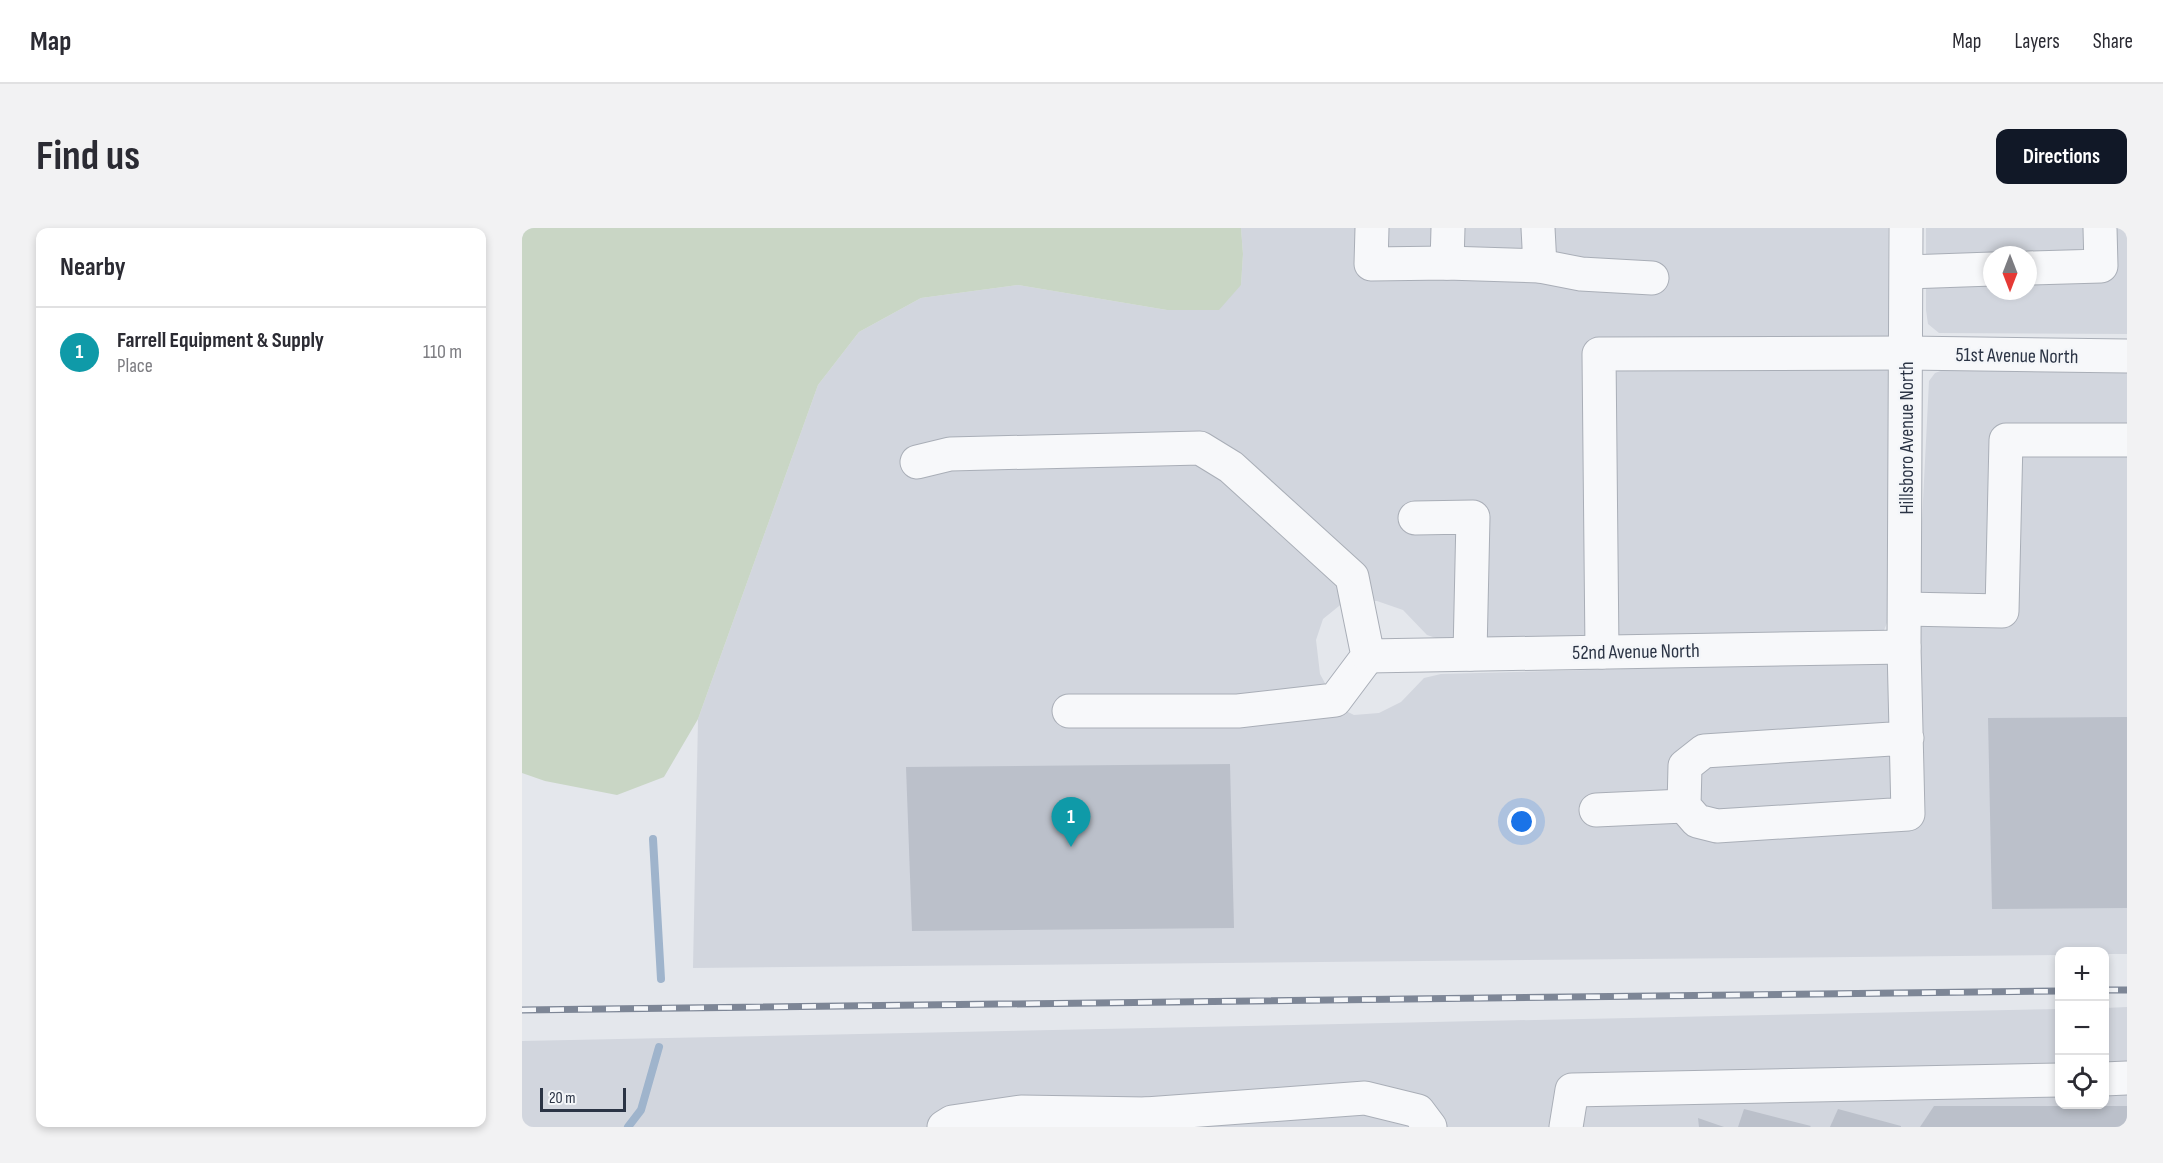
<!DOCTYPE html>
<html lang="en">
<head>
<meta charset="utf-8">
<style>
	body { margin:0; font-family:"Sofia Sans Condensed",sans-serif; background:#f2f2f3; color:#2b2b33 }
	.controls { position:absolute; right:18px; bottom:18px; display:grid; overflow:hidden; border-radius:12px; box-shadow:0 3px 9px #0003 }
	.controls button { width:54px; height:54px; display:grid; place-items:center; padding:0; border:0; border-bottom:2px solid #e1e1e2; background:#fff; color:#2b2b33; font:30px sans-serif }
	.compass { position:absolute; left:1461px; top:18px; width:54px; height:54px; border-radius:50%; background:#fff; box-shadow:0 3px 9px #0003; rotate:180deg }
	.scale { position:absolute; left:18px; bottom:15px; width:86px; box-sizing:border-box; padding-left:6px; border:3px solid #2b3445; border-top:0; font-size:16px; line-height:21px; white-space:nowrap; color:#2b3445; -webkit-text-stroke:4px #f4f6f9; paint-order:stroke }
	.you { position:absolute; left:1000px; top:594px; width:21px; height:21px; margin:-15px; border:4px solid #fff; border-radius:50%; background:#1a73e8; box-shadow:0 0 0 9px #1a73e833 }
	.badge { display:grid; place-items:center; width:39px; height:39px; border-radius:50%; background:#111827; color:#fff; font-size:20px; font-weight:700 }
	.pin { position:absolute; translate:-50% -50px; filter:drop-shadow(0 2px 3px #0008) }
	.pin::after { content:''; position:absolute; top:32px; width:21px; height:18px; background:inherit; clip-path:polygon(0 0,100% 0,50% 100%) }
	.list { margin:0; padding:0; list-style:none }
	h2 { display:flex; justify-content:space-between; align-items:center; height:78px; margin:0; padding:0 24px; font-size:26px }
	h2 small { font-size:20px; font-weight:400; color:#7c7c81 }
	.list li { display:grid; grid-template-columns:39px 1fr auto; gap:18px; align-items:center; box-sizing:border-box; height:90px; padding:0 24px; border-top:2px solid #e1e1e2 }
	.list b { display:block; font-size:22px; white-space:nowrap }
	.list p { margin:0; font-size:20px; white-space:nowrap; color:#7c7c81 }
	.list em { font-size:20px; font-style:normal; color:#7c7c81 }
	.icon { flex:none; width:33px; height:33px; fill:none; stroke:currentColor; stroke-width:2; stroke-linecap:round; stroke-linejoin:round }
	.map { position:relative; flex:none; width:1605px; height:899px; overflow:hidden; border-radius:12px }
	header { display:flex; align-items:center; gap:36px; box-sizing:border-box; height:84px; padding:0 30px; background:#fff; border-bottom:2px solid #e1e1e2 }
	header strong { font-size:28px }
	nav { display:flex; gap:33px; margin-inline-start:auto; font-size:21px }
	.intro { display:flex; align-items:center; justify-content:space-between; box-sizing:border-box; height:144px; padding:0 36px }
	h1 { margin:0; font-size:42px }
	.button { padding:15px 27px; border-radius:12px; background:#111827; color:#fff; font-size:21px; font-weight:700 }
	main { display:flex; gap:36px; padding:0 36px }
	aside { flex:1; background:#fff; border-radius:12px; box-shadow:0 3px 9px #0003 }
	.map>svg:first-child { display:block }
	.built { fill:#d2d6de; fill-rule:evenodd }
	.green { fill:#c9d6c5 }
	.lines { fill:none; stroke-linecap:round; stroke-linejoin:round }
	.stream { stroke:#9fb4cc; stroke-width:8 }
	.building { fill:#bbc0ca }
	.minor-casing { stroke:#a9aeb7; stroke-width:35 }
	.minor { stroke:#f7f8fa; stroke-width:33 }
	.rail-casing { stroke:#7d8696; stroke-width:7 }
	.rail { stroke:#f4f6f9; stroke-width:4.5; stroke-dasharray:14; stroke-linecap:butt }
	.labels { text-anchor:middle; stroke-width:5; stroke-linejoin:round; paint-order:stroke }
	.street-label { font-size:20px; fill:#2b3445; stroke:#f4f6f9 }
</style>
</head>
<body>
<header>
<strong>Map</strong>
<nav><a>Map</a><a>Layers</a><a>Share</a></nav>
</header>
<div class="intro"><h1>Find us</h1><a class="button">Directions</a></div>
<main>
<aside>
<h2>Nearby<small></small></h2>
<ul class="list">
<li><span class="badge" style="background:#0f9aa8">1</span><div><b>Farrell Equipment &amp; Supply</b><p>Place</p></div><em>110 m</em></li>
</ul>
</aside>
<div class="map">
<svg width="1605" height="899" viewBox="0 0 1605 899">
	<rect width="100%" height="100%" fill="#e4e7ec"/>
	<g class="built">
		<polygon points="719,0 1366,0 1368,387 1361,405 920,412 905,407 881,382 855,373 822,374 801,391 794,412 798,446 816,479 832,487 857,485 879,474 902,450 919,446 1393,433 1407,153 1413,145 1432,138 1605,141 1605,726 1583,726 1582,724 1538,724 1537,727 171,740 176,491 296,157 337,104 399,70 496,57 645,82 719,57 721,26"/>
		<path d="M 1404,0 L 1605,0 L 1605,106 L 1417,105 L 1406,96 L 1404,82 ZM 1470,27 L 1506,27 L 1506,63 L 1470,63 Z"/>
		<polygon points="1605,779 1605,899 0,899 0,813 1537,781 1538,876 1582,876 1583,780"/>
	</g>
	<polygon class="green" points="0,0 719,0 721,26 719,57 697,82 645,82 496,57 399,70 337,104 296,157 176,491 142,549 95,567 23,553 0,545"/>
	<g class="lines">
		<g class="stream">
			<polyline points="131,611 139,751"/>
			<polyline points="106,899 119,882 137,819"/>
		</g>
	</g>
	<g class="building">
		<polygon points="1605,489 1605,680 1470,681 1466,490"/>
		<polygon points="708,536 712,700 390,703 384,539"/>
		<polygon points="1412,878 1605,878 1605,899 1398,899"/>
		<polygon points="1222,881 1289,898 1288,899 1216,899"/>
		<polygon points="1316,881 1379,898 1379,899 1308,899"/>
		<polygon points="1176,890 1202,899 1177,899"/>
	</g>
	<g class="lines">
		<defs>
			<g id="minor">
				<polyline points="850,0 849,36 925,35 1018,38 1016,0"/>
				<polyline points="1384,0 1382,419 1386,586 1195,598 1175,593 1162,578 1163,538 1182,523 1385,510"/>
				<polyline points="925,35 926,0"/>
				<polyline points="1018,38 1059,46 1130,50"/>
				<polyline points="1506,40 1579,38 1578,0"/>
				<polyline points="1385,44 1470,41"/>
				<polyline points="395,234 428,226 678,220 709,239 830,349 846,428 813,472 716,483 547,483"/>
				<polyline points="893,290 951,289 948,426"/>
				<polyline points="1383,381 1480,383 1484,212 1605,212"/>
				<polyline points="1080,424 1077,126 1385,125 1605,128"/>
				<polyline points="846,428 1382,419"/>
				<polyline points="1074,582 1162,578"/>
				<polyline points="1582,851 1605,850"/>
				<polyline points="422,899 430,894 499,884 624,886"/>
				<polyline points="624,899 624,886 843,870 896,883 908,899"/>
				<polyline points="1044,899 1050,862 1538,852"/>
			</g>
		</defs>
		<use href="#minor" class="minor-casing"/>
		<use href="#minor" class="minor"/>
		<defs>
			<g id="rail">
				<polyline points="1582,762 1605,762"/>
				<polyline points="0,782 1538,763"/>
			</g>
		</defs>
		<use href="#rail" class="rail-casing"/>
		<use href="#rail" class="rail"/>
	</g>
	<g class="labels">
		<g class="street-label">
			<text transform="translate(1495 127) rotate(1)" y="7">51st Avenue North</text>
			<text transform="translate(1384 210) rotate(-90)" y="7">Hillsboro Avenue North</text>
			<text transform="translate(1114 423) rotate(-1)" y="7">52nd Avenue North</text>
		</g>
	</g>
</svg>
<div class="controls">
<button>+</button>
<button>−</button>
<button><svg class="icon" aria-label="locate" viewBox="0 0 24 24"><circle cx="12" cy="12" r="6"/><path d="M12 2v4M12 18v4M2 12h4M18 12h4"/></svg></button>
</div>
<svg class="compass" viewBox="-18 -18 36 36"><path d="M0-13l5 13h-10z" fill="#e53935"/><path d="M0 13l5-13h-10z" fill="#7c7c81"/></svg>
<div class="scale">20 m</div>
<div class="you"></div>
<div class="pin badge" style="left:549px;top:619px;background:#0f9aa8">1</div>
</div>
</main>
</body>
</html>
